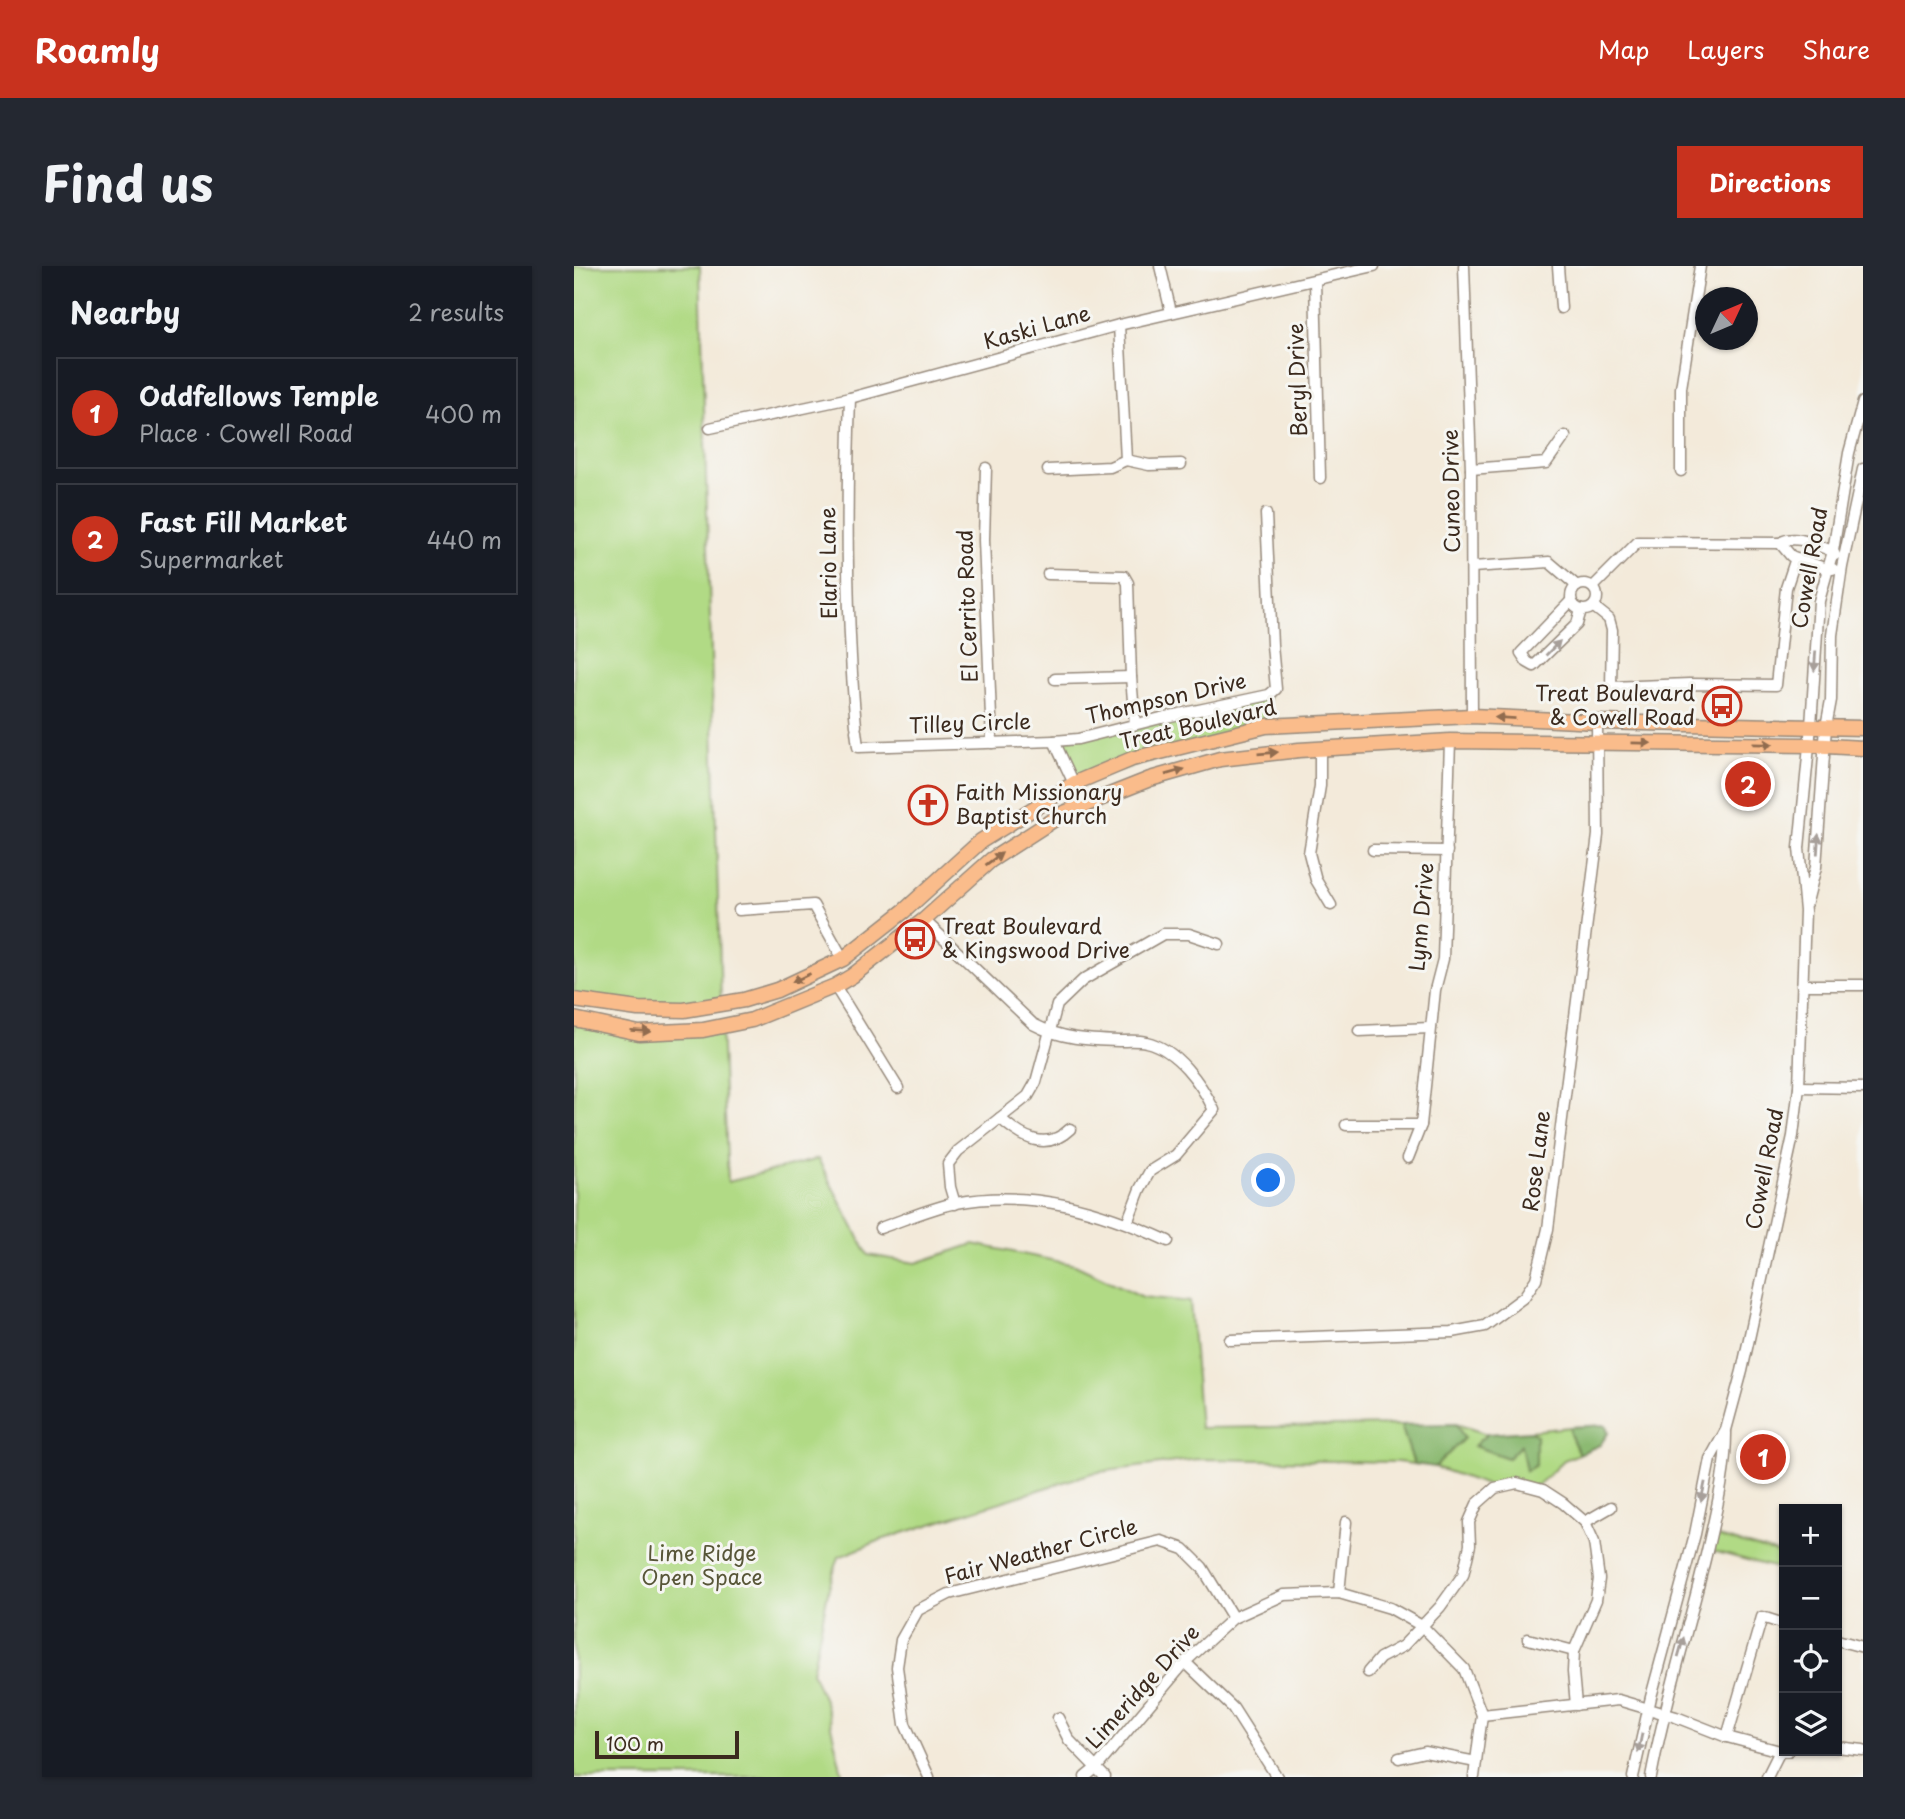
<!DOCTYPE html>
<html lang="en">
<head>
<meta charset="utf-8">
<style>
	body { margin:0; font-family:"Playpen Sans",sans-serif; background:#242831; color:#f1f3f6 }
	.controls { position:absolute; right:21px; bottom:21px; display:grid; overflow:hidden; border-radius:0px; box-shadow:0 2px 5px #0004 }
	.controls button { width:63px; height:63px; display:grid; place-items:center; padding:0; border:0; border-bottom:2px solid #363941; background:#171b24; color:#f1f3f6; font:35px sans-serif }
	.compass { position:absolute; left:1121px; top:21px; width:63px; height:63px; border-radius:50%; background:#171b24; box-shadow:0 2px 5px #0004; rotate:46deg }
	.scale { position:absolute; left:21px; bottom:18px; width:144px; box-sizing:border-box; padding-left:7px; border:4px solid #3b2a1e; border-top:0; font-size:19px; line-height:24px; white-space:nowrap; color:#3b2a1e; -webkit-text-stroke:5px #f6f6f2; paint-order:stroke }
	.you { position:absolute; left:695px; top:915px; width:24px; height:24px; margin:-18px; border:5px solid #fff; border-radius:50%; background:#1a73e8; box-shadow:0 0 0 10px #1a73e833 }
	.badge { display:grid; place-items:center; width:46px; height:46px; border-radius:50%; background:#c8321e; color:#fff; font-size:23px; font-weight:700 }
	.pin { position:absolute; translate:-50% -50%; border:4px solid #fff; box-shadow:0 2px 7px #0006 }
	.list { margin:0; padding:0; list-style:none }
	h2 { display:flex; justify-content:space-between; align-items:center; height:91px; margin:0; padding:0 28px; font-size:30px }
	h2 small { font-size:23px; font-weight:400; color:#9ea1a6 }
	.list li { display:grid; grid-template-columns:46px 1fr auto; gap:21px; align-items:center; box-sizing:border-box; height:112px; margin:0 14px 14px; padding:0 14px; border:2px solid #363941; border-radius:0px }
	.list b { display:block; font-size:26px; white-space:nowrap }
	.list p { margin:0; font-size:23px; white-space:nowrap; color:#9ea1a6 }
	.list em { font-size:23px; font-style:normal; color:#9ea1a6 }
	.icon { flex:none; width:38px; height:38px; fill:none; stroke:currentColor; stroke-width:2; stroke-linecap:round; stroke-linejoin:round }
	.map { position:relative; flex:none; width:1289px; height:1511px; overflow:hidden; border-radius:0px }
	header { display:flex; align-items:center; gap:42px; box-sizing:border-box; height:98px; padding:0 35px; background:#c8321e; color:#fff }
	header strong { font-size:33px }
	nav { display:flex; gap:38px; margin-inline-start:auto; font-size:24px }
	.intro { display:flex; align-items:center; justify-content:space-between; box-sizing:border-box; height:168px; padding:0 42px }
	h1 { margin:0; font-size:49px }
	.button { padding:18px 32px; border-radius:0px; background:#c8321e; color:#fff; font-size:24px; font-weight:700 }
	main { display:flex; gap:42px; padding:0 42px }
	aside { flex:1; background:#171b24; border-radius:0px; box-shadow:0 2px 5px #0004 }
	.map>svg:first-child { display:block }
	.green { fill:#b1da85; stroke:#768252; stroke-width:2 }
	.forest { fill:#8cba72; stroke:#647248; stroke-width:2 }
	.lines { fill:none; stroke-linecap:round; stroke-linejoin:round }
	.minor-casing { stroke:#978a7c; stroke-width:13 }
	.major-casing { stroke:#978a7c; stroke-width:17 }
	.minor { stroke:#fff; stroke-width:10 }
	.major { stroke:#fabc8b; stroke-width:14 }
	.oneway { fill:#a79f9a }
	.oneway2 { fill:#916c4f }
	.labels { text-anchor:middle; stroke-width:6; stroke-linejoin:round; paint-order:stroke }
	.street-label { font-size:21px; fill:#3b2a1e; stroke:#f6f6f2 }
	.poi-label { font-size:21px; fill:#3b2a1e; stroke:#f6f6f2; text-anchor:start }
	.park-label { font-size:21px; fill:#585638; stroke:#f6f6f2 }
</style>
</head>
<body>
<header>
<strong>Roamly</strong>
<nav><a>Map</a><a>Layers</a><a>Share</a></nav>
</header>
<div class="intro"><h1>Find us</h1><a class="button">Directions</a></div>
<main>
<aside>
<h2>Nearby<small>2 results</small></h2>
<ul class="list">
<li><span class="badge">1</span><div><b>Oddfellows Temple</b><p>Place · Cowell Road</p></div><em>400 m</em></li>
<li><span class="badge">2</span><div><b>Fast Fill Market</b><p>Supermarket</p></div><em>440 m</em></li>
</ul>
</aside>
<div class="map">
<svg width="1289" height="1511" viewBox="0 0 1289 1511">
	<rect width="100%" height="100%" fill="#f6f6f2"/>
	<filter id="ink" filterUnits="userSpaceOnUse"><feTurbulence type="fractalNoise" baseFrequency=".0143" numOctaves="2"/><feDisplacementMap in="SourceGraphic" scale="14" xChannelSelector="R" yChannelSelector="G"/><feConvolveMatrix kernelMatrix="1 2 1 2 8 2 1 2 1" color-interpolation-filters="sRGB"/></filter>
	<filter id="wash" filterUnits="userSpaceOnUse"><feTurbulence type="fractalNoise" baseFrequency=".00686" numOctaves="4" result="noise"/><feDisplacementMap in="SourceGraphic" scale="28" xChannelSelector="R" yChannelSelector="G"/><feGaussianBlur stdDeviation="1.57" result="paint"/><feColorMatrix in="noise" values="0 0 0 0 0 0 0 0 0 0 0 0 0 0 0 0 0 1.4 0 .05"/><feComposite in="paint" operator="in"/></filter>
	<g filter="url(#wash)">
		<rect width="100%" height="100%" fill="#f3eada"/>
		<g class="green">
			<polygon points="0,0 126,0 147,738 110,744 0,734"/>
			<polygon points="695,429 692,460 501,517 480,475"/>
			<polygon points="0,753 65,767 147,760 154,916 244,893 294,989 342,997 400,978 501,999 569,1031 616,1036 626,1162 827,1159 840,1198 823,1196 624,1193 518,1207 307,1274 265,1291 255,1321 238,1406 252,1439 269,1511 0,1511"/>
			<polygon points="882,1158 913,1168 900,1180 947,1178 962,1170 956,1165 996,1161 996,1168 1005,1188 990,1194 961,1222 921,1222 861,1201 890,1172"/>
			<polygon points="1137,1269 1210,1289 1210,1304 1135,1284"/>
		</g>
		<g class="forest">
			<polygon points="882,1158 890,1172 861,1201 840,1198 827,1159"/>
			<polygon points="1032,1159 1034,1167 1026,1179 1005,1188 996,1168 996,1161"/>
			<polygon points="956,1165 962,1169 962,1199 952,1205 947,1179 934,1192 900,1180 913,1168"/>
		</g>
	</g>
	<g filter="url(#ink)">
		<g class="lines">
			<defs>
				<g id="minor">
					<polyline points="586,0 597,46"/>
					<polyline points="890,0 897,203 898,450"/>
					<polyline points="984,0 987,42"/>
					<polyline points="741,15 746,212"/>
					<polyline points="545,59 552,194"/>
					<path d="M 276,132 C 272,242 272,351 282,460"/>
					<polyline points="136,162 276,132 545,59 800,0"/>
					<polyline points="552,194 575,199 607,198"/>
					<polyline points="412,202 410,274 418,477"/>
					<polyline points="897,203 972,197 991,170"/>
					<polyline points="474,204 536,201 552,194"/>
					<polyline points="1107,205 1107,122 1126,0"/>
					<polyline points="1222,292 1253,303 1259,303"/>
					<polyline points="898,301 975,296 1003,320"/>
					<polyline points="474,308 550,310 554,317 557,411 561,458"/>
					<circle cx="1010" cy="331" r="13"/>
					<path d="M 1019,321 L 1064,276 L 1206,277 C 1222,267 1243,280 1259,285 L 1261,289"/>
					<polyline points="997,335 947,387 953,396 960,400 1003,358 1007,344"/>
					<polyline points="1020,341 1035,353 1038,364 1037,421 1115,418 1202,419 1212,322 1222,292 1217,290 1206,277"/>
					<polyline points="481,413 557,411"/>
					<polyline points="282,465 284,481 480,475 510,539"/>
					<polyline points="480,475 504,473 587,452 695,429 702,423 698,379 692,248"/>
					<polyline points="746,483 746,520 735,587 742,614 757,639"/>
					<polyline points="799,584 873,585"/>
					<polyline points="1233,636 1242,601 1252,461 1257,434 1258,369 1268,301 1289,203"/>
					<polyline points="165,644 239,639 269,693"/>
					<path d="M 350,654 L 459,758 C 487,773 514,774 545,775 C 553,775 564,774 572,776 C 603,783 627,817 640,844 L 602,889 L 576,905 L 566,923 L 553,957"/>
					<polyline points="1228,719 1289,719"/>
					<polyline points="261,720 324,822"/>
					<polyline points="785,765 856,762"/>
					<polyline points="1225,821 1289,822"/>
					<path d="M 426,852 C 448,872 472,886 496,863"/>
					<polyline points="772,859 847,859"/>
					<polyline points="834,892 847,859 861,724 869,693 876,475"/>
					<polyline points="381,938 376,921 374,898 384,885 454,830 462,816 483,739 509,714 589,668 615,668 645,678"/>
					<path d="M 306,962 C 330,954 356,942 382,937 C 457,923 527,944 594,975"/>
					<polyline points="656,1074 878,1066 911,1060 950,1031 962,1013 974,963 1024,569 1023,456"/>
					<polyline points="1011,1256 1037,1241"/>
					<polyline points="765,1327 772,1256"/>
					<polyline points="954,1373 1000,1385"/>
					<polyline points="1263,1374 1289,1381"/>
					<polyline points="611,1396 659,1442 703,1511"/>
					<polyline points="794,1406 806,1392 829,1380 866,1341 889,1309 896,1279 895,1256 903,1238 921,1222 943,1217 969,1224 989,1237 1011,1256 1020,1276 1025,1313 1022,1334 1000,1385 999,1406 1002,1439"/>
					<polyline points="908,1449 1044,1434 1102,1451 1153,1471 1206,1485 1214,1485"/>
					<polyline points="484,1452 495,1474 531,1511"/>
					<polyline points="1153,1471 1188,1351 1210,1358"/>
					<polyline points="1263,1481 1289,1484"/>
					<polyline points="825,1492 851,1486 902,1496"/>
					<polyline points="355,1511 331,1458 323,1401 327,1374 344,1344 375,1328 587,1275 610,1283 628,1301 659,1352"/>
					<polyline points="511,1511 522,1502 611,1396 659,1352 710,1329 765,1327 816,1342 848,1360 890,1403 908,1449 900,1511"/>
					<polyline points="1059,1511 1077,1431 1121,1268 1136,1193 1152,1164 1168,1105 1219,870 1225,821 1231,645 1225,582 1237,460 1245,335 1259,285 1275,187 1289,136"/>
					<path d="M 1077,1511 C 1092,1430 1118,1352 1136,1272 C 1144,1237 1152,1203 1152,1167"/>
					<polyline points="1193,1511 1206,1485"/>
				</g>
				<g id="major">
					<polyline points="0,734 64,743 110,744 170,734 203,724 269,693 330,645 407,575 501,517 558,493 692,460 898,450 1023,456 1289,462"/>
					<polyline points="0,753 65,767 129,764 178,754 261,720 278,710 350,654 417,594 490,547 576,513 646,493 725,484 876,475 1234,479 1289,482"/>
				</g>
			</defs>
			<use href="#minor" class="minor-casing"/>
			<use href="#major" class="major-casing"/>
			<use href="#minor" class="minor"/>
			<use href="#major" class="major"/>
		</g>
		<defs><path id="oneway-solid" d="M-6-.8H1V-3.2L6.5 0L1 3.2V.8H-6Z" transform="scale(1.75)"/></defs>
		<g class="oneway">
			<use href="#oneway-solid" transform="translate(979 382) rotate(-45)"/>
			<use href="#oneway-solid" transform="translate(1241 395) rotate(94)"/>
			<use href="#oneway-solid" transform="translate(1244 578) rotate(-86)"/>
			<use href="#oneway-solid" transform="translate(1129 1226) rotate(102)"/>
			<use href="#oneway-solid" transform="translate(1107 1381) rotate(-74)"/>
			<use href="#oneway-solid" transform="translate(1066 1477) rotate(102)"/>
		</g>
		<g class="oneway2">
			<use href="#oneway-solid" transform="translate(931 452) rotate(-177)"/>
			<use href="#oneway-solid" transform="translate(1067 477) rotate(1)"/>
			<use href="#oneway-solid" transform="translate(1189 478) rotate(1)"/>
			<use href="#oneway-solid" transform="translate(694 487) rotate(-5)"/>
			<use href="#oneway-solid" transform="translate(601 506) rotate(-16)"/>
			<use href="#oneway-solid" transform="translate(420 593) rotate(-36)"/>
			<use href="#oneway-solid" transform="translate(227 712) rotate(155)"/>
			<use href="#oneway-solid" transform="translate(67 765) rotate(3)"/>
		</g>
	</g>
	<defs>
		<symbol id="bus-ring" viewBox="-11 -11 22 22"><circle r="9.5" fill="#f6f6f2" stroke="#c8321e" stroke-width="1.5"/><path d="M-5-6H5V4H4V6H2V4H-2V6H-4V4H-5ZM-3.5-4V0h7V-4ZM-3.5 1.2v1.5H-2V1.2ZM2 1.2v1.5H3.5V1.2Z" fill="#c8321e"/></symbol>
		<symbol id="church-ring" viewBox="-11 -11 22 22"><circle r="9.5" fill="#f6f6f2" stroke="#c8321e" stroke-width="1.5"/><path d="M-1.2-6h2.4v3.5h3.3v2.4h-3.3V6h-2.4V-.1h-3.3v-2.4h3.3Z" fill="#c8321e"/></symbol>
	</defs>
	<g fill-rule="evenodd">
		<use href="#bus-ring" x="1126" y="418" width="44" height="44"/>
		<use href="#church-ring" x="332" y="517" width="44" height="44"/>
		<use href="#bus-ring" x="319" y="651" width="44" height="44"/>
	</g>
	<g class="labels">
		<g class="street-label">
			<text transform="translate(463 62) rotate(-16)" y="7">Kaski Lane</text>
			<text transform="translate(724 114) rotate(-92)" y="7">Beryl Drive</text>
			<text transform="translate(878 225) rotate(-91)" y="7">Cuneo Drive</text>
			<text transform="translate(255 297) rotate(-91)" y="7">Elario Lane</text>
			<text transform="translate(1236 302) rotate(-80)" y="7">Cowell Road</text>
			<text transform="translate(394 340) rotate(-92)" y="7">El Cerrito Road</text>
			<text transform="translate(592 433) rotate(-13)" y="7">Thompson Drive</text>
			<text transform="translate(396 458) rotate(-2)" y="7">Tilley Circle</text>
			<text transform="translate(624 459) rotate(-13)" y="7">Treat Boulevard</text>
			<text transform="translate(848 651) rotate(-85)" y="7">Lynn Drive</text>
			<text transform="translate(963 895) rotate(-83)" y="7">Rose Lane</text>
			<text transform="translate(1191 903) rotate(-79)" y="7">Cowell Road</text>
			<text transform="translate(467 1286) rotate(-15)" y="7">Fair Weather Circle</text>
			<text transform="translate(569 1421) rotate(-48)" y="7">Limeridge Drive</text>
		</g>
		<g class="poi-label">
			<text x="1121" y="435" text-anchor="end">Treat Boulevard<tspan x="1121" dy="24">&amp; Cowell Road</tspan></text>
			<text x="381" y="534">Faith Missionary<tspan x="381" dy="24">Baptist Church</tspan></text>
			<text x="368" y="668">Treat Boulevard<tspan x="368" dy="24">&amp; Kingswood Drive</tspan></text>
		</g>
		<g class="park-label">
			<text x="128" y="1295">Lime Ridge<tspan x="128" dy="24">Open Space</tspan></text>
		</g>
	</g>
</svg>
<div class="controls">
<button>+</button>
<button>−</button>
<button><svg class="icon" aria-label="locate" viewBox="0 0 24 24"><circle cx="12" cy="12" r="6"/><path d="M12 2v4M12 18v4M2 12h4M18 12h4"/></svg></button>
<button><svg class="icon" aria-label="layers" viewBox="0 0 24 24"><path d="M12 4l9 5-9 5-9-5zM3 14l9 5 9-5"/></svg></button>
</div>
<svg class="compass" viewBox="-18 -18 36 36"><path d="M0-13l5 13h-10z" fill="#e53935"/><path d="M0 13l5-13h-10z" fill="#9ea1a6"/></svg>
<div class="scale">100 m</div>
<div class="you"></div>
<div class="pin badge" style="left:1189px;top:1191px">1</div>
<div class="pin badge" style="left:1174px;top:518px">2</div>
</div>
</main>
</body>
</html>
